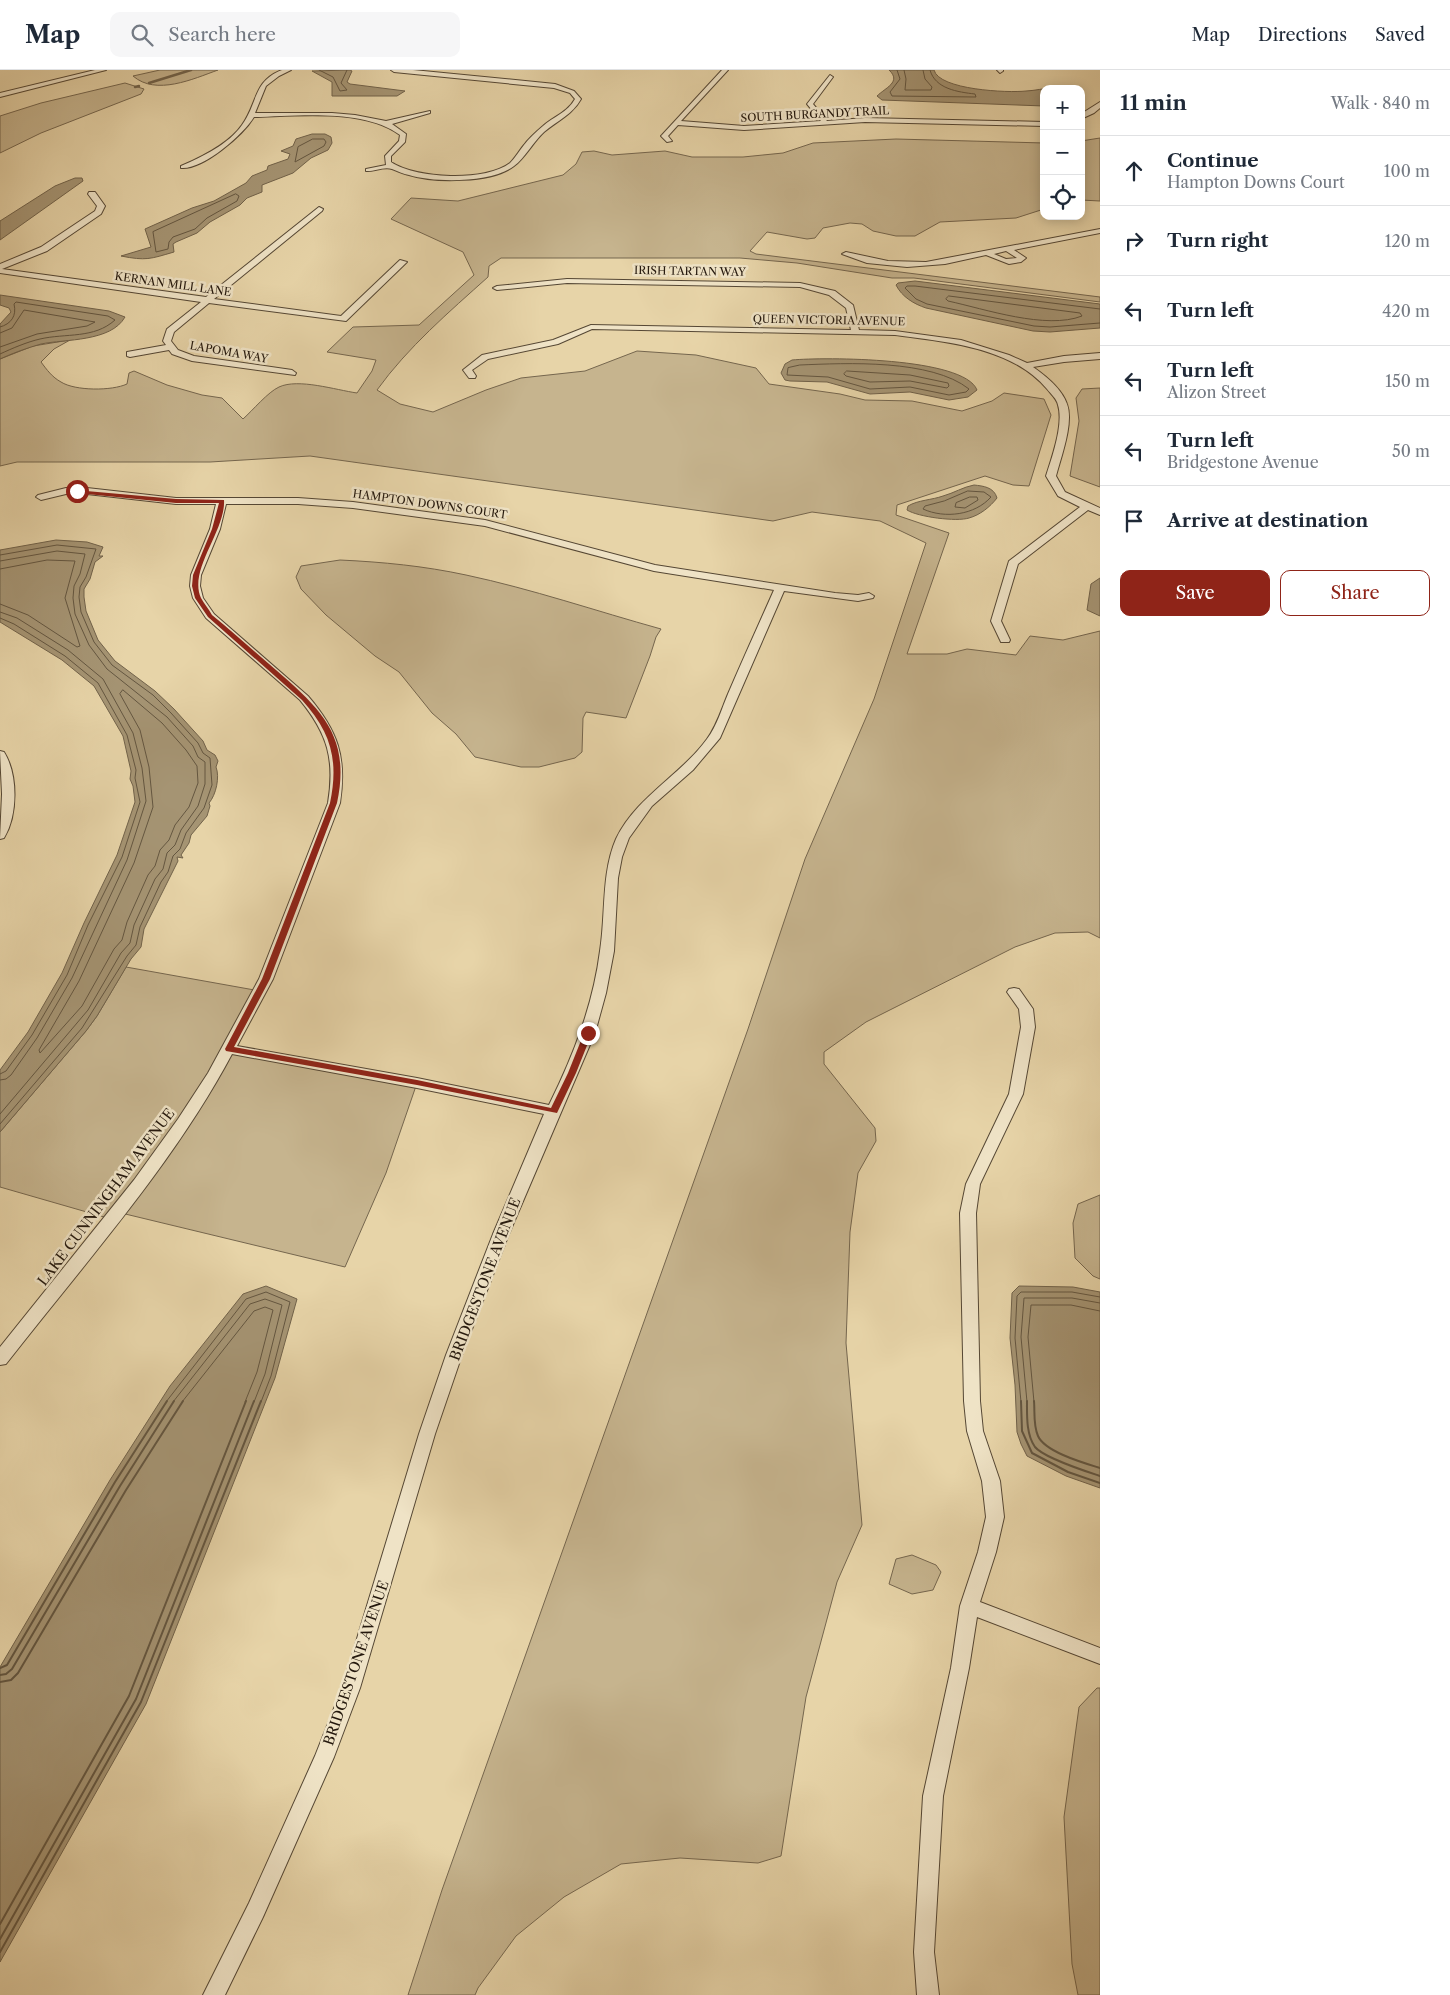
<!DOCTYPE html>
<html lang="en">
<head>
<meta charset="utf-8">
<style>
	body { margin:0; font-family:"Libre Caslon Text",serif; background:#f6f6f7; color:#1f2937 }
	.controls { position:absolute; right:15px; top:15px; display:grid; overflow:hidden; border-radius:10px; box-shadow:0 2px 12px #0003 }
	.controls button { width:45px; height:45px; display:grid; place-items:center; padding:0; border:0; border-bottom:1px solid #e0e1e3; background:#fff; color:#1f2937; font:25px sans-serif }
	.stop { position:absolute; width:15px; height:15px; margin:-11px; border:4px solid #8f2418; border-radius:50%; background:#fff }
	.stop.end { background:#8f2418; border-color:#fff; box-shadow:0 1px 5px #0008 }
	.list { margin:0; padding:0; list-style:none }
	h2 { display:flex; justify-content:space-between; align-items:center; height:65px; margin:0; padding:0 20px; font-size:21px }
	h2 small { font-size:16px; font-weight:400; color:#747a83 }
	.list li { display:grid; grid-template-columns:32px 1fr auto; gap:15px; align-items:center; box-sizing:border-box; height:70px; padding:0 20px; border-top:1px solid #e0e1e3 }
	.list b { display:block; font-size:19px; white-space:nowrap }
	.list p { margin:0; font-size:16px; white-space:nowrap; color:#747a83 }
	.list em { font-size:16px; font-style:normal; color:#747a83 }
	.actions { display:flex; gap:10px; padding:15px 20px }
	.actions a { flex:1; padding:11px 0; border:1px solid #8f2418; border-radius:10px; text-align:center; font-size:18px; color:#8f2418 }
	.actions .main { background:#8f2418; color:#fff }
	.icon { flex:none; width:28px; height:28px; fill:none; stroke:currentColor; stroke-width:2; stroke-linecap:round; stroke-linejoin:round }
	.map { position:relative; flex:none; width:1100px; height:1925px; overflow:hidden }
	header { display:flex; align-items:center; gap:30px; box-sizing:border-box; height:70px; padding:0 25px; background:#fff; border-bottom:1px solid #e0e1e3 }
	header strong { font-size:24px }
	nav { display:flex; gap:28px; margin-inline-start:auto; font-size:18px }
	.search { width:350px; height:45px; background:#f6f6f7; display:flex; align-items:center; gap:12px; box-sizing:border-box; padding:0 18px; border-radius:10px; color:#747a83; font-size:19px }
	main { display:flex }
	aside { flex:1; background:#fff }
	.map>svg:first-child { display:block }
	.green { fill:#c6b48e; stroke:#75664e }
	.water { fill:#a59473; stroke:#71624a }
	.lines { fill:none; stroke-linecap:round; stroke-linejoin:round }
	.shore-far1 { stroke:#645640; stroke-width:1 }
	.shore { stroke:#645640; stroke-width:2 }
	.stream { stroke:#71624a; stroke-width:2.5 }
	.minor-casing { stroke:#554734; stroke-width:2 }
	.minor { fill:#efe3c6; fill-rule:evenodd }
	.route { fill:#8f2418 }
	.labels { text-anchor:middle; stroke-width:5; stroke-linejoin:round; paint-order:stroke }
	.far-street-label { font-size:11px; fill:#24180d; stroke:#efe3c6 }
	.street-label { font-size:14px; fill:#24180d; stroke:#efe3c6 }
</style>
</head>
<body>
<header>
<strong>Map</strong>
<div class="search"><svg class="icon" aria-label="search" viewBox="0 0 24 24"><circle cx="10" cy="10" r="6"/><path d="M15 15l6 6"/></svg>Search here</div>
<nav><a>Map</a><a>Directions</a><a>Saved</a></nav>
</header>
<main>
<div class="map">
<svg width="1100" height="1925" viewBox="0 0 1100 1925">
	<rect width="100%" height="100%" fill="#e7d4a8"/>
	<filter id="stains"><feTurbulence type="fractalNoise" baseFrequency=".004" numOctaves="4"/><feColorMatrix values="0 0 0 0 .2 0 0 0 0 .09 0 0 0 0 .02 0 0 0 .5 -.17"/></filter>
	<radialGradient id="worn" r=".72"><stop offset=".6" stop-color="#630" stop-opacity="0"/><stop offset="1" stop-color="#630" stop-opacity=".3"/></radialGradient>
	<g class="green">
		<path d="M 160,0 L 218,0 C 193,9 156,26 133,6 Z"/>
		<polygon points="125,13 144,19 141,24 41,63 0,83 0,46 41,33"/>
		<polygon points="1100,68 1100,131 1081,130 1081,71"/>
		<path d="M 896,69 L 1044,73 L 1044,139 L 1016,148 L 940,152 L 915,166 L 896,166 L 873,161 L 862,154 L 850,153 L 823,158 L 815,168 L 807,169 L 767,162 L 750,181 L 756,184 L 1100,227 L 1100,232 L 914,208 L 892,208 L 797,193 L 740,188 L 501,188 L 489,196 L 488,207 C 449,242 408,277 377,320 L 400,334 L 433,342 L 486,320 L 521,308 L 585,301 L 637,281 L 696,285 L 756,298 L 769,314 L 840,324 L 865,330 L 912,331 L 962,341 L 992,331 L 1004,323 L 1044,329 L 1051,345 L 1029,416 L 1013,415 L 985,406 L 897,435 L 896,445 L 949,463 L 907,584 L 947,584 L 967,579 L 1016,585 L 1030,566 L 1063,570 L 1100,561 L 1100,868 L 1088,862 L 1055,863 L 1015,877 L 866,952 L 824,982 L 824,994 L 875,1058 L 876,1071 L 858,1103 L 850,1162 L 846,1273 L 862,1455 L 837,1512 L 806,1627 L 781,1786 L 758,1793 L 680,1788 L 621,1794 L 564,1827 L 516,1866 L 478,1918 L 475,1925 L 408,1925 L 442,1820 L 748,959 L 805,789 L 874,629 L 926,473 L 880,451 L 812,442 L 773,451 L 310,386 L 210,392 L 17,392 L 0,396 L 0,289 L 33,276 L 70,270 L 54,279 L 41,292 C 47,300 52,307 61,312 C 75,321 112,321 127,314 L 129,303 L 134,301 L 167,315 L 202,325 L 222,328 L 243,349 C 253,340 268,322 279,317 C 298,308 336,320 357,323 L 372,301 L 376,290 L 327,282 L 353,257 L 419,255 L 474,205 L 463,182 L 391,149 L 411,128 L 458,131 L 563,105 L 576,94 L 582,82 L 594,81 L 612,85 L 665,81 L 692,87 L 743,87 L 783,83 L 813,73 Z"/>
		<polygon points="1100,318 1100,417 1070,406 1079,351 1076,328 1082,319"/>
		<path d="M 340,490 C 383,492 424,496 466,505 C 532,519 596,541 661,559 L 656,567 L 650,586 L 626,648 L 586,642 L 583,648 L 582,682 L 575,688 L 539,697 L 521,697 L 475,687 L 456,664 L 432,643 L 399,602 L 375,586 L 326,545 L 301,519 L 296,507 L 301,496 Z"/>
		<polygon points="126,897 260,921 229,979 417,1013 386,1103 345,1197 117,1142 111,1149 0,1117 0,1062 86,961 97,946"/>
		<polygon points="1100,1125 1100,1209 1093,1206 1075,1188 1073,1153 1078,1134"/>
		<polygon points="912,1485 936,1495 941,1502 933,1520 912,1524 889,1514 896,1489"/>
		<polygon points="1097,1618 1100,1618 1100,1925 1078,1925 1072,1894 1064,1747 1079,1637"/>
	</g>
	<g class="water">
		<polygon points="350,0 352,1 347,12 350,14 405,21 397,26 332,26 332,12 312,1"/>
		<path d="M 889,0 L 934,0 C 939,20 1008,23 1026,21 C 1045,20 1060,13 1080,19 L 1044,19 L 1044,36 L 882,30 L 877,26 C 885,18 902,12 889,0 Z"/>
		<path d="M 312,64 L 325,64 L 331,67 L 332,73 L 328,80 L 311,88 L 293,103 L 262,115 L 262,122 L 247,128 L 240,135 L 210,152 L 197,163 L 176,172 L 173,174 L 174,182 C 150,189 146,191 121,186 L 151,177 L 145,159 L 192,138 L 214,131 L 246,113 L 252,106 L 267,100 L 268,96 L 288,89 L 290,84 L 281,81 L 293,76 L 296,69 Z"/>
		<polygon points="75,108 82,108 83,111 0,170 0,151 55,116"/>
		<path d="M 915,211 L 1100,234 L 1100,258 L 1050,262 L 1033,261 L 926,238 C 914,234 902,227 896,215 L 898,213 Z"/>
		<path d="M 0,225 L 109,241 L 125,247 C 111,272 65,269 41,274 C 27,278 13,283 0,289 L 0,254 L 11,242 L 9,238 L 0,235 Z"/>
		<path d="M 792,290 C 824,287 964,287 977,320 L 968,327 L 949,330 L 910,322 L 870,324 L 827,312 L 790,311 L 785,310 L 781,303 L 785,294 Z"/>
		<path d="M 974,415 C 983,416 994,417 997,428 C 990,437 980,445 969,448 C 957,452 918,447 907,440 L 908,436 C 918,430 932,430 943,426 C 954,423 963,417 974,415 Z"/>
		<path d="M 56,470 L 87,472 L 103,477 L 99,486 L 103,486 L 95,492 L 90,509 L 84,519 L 84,527 L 86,541 L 98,570 L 115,591 L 155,621 L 174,639 L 203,671 L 207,680 L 215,685 L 218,691 L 216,697 C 220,707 216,725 209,733 L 210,736 L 207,746 L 191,765 L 189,773 L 181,785 L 183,788 L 177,787 L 178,791 L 144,859 L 141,877 L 131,889 L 97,946 L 86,961 L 0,1062 L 0,1000 L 28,962 L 62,903 L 84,853 L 117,785 L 135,732 L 133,716 L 130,709 L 131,701 L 123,666 L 94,616 L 62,590 L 0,552 L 0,480 Z"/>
		<polygon points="1100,508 1100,546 1087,540 1091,514"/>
		<polygon points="266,1216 297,1229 275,1308 146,1634 0,1892 0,1597 110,1410 170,1316 243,1224"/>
		<polygon points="1019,1216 1073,1217 1100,1222 1100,1418 1066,1406 1027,1386 1021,1374 1017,1362 1015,1315 1010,1268 1012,1223"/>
	</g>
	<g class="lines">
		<g class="shore-far1">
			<polyline points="319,0 333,7 340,21 347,20 341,13 347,0"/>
			<path d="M 897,0 L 900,9 L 890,22 L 892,26 L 976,27 L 975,24 C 958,22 935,19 930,0"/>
			<polyline points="904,0 906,9 905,20 931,20 932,17 925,9 923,0"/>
			<polygon points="313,69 324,69 326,72 324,76 295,92 298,77"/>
			<polygon points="236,124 239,126 237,131 207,148 195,159 173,167 169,172 168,179 156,182 153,162"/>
			<path d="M 949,226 L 1080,243 L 1082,246 C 1046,260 985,239 948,231 L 946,229 Z"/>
			<polyline points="1100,239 915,216 907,216 905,218 916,229 927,234 1034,256 1050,257 1100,253"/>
			<path d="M 0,257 C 11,254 17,246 14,234 L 16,232 L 108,246 L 115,250 C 94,269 66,263 40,269 C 27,272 13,278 0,284"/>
			<polyline points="0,263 12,258 24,240 95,252 87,256 37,264 0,277"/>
			<path d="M 800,295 C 847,293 931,289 969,319 L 966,322 L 949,325 L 910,317 L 870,319 L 828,307 L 787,305 L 788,298 Z"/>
			<polygon points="847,301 910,305 948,313 949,316 947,318 910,311 870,312 846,306 844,304"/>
			<path d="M 968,421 L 984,422 L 991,427 C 975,445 945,449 923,439 L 925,436 L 944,431 Z"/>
			<polygon points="970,427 977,427 978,430 965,438 955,437 956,433"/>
			<polyline points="0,485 57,475 96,479 86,507 80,517 79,527 81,542 94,572 112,595 153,625 171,643 198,673 203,683 210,688 212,715 204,738 186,763 180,779 173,786 168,802 161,812 140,857 136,875 127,886 82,958 0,1054"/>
			<polyline points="0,491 57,481 85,484 80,504 74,516 73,528 75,544 89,575 107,599 167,647 193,676 198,687 205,692 205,714 198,736 181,760 175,775 167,783 163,799 155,809 134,855 130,873 121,883 88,940 0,1044"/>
			<polyline points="0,499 47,490 75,491 65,528 80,576 77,577 28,545 0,534"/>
			<polyline points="0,542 17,548 68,580 103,609 133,663 142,698 146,731 127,790 72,908 37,968 11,1005 6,1009 0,1010"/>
			<polyline points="0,548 14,554 65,586 98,613 127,665 136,700 135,708 140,732 122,787 88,855 67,905 32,965 6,1001 0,1004"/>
			<polygon points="123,620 162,653 186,680 197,696 198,713 189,737 175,755 169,770 160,780 155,796 148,805 127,852 122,870 114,879 82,936 40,983 39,980 79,911 134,793 153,737 149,697 140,660 120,624"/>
			<polyline points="166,1332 246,1229 266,1222 290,1232 271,1306 261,1332"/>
			<polyline points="173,1332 250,1234 265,1229 282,1235 265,1304 254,1332"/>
			<polyline points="182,1332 254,1241 265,1237 273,1240 257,1302 245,1332"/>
			<polyline points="1021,1332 1015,1268 1017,1226 1021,1222 1072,1222 1100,1227"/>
			<polyline points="1027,1332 1021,1267 1024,1228 1072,1228 1100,1233"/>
			<polyline points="1034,1332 1028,1267 1031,1235 1071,1235 1100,1241"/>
		</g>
		<g class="shore">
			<polyline points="1021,1331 1022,1361 1032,1383 1068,1402 1100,1413"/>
			<path d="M 1027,1331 C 1027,1345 1026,1364 1035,1377 C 1044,1388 1085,1401 1100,1406"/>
			<path d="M 1034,1331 C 1035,1342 1033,1355 1038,1366 C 1045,1382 1084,1393 1100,1398"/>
			<polyline points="0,1598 7,1595 115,1412 167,1331"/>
			<polyline points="0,1605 6,1604 12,1599 120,1416 174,1331"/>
			<polyline points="0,1612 11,1610 18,1603 126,1420 183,1331"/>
			<polyline points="0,1854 129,1626 246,1331"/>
			<polyline points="0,1869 136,1629 254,1331"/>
			<polyline points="0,1882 141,1632 261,1331"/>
		</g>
		<g class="stream">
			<polyline points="149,13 191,0"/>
			<polyline points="135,17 139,16"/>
		</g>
		<defs>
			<g id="minor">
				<polygon points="95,0 106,0 0,27 0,23"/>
				<path d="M 282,0 L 291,0 L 279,6 L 266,16 L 255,43 L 332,43 L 355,45 L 386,51 L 430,41 L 430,43 L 392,54 L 406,64 L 405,72 L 391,86 L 391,92 C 417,109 485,112 510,93 C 515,88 519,81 524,75 C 529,68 536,62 543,56 C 553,47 568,42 575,29 L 570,23 L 554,18 L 394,2 L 391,0 L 413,0 L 555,14 L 574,21 L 581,29 C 573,44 557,51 544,62 C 533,72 525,88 514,96 C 492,113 435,113 409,105 C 403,104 398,101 392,99 C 384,96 373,102 366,101 L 366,99 L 386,95 L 385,86 L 399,71 L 400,65 C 364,38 296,46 254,47 C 243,65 203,100 181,98 L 181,96 C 202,87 229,74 242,55 C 258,33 253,11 282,0 Z"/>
				<polygon points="722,0 728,0 681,51 744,56 821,51 807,34 830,5 833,7 813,34 827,51 865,48 1044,52 1044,56 865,52 744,60 678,55 668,66 672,71 667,72 661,66 662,65"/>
				<polygon points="997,0 1003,0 1003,1 1000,3"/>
				<polygon points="1100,32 1100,38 1094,43 1081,49 1081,44"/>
				<polygon points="89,122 95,122 105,136 101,144 47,181 2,199 206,227 319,137 323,139 322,141 214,229 341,246 400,190 407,192 346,251 209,233 174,262 171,271 178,280 194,286 292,300 296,303 295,305 192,291 172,284 169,280 130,287 127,286 127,282 166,275 163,271 167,259 201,232 0,203 0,194 41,177 95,141 97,136 88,124"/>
				<path d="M 1100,159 L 1100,163 L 1014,180 L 1026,188 L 1021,192 L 1009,194 L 986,185 L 945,194 L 907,197 L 867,193 L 842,184 L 846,182 L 888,191 L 926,192 ZM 1006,181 L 1017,188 L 1006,189 L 994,184 Z"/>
				<path d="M 567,209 L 800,213 L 835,221 L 853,235 L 859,260 L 895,261 L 961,270 L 1009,285 L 1027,293 L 1064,286 L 1100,283 L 1100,289 L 1064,292 L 1033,297 C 1046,306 1062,319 1067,334 C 1074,353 1061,387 1056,406 L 1065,422 L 1100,438 L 1100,445 L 1088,440 L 1018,494 L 1001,551 L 1010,570 L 1009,572 L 1001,572 L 991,551 L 1009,491 L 1080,437 L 1058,426 L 1046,406 C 1052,387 1064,354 1058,335 C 1057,329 1051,324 1047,319 C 1012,277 946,272 895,265 L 592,259 L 558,274 L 488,289 L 472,300 L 476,306 L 475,308 L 469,308 L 463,300 L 482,285 L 553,270 L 591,255 L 851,260 L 846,238 L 829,225 L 800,217 L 567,213 L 497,220 L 493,218 L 497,216 Z"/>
				<path d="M 66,418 L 87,418 L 176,428 L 298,428 L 353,432 L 485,450 L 655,495 L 835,523 L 858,525 L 869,523 L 874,526 L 873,528 L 858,531 L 784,521 L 720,668 L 693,700 L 652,736 L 629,768 L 622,787 L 618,808 L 614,881 L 606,923 L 595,963 L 509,1164 L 462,1285 L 435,1364 L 360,1618 L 334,1687 L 263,1847 L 225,1925 L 203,1925 L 249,1833 L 315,1686 L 342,1618 L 419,1364 L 446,1285 L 493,1164 L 544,1044 L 417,1018 L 232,984 C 173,1095 83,1195 6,1294 L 0,1295 L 0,1277 L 134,1110 L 178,1049 L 208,1003 L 259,909 L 328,733 C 335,690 328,664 300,630 L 206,548 L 193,528 L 190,516 L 191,505 L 210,459 L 216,434 L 176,434 L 87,424 L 66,424 L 41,430 L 36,427 L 38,425 ZM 226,434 L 298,434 L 353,438 L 485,456 L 654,501 L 774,520 C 759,554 743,589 728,624 C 722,638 717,656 707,669 C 681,705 636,727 616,769 C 601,804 606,844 600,881 C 593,936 573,986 549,1035 L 417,1008 L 237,976 L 273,909 L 340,733 C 347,687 338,661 308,626 L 214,544 L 203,528 L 200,516 L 201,505 L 220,459 Z"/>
				<path d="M 0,681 L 4,682 C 18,704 18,745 4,768 L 0,769 L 2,724 Z"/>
				<polygon points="1014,918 1019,919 1033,939 1035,957 1023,1024 980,1114 976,1143 980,1331 983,1361 1000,1411 1004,1447 996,1482 980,1532 1100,1578 1100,1594 977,1547 969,1598 943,1726 934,1882 939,1925 917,1925 914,1882 923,1726 951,1598 960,1536 978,1482 986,1447 982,1411 967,1361 964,1331 960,1143 966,1114 1009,1024 1021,957 1019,939 1007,922 1009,919"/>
			</g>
		</defs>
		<use href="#minor" class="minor-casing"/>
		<use href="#minor" class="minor"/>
	</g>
	<path class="route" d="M 75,420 L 176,429 L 224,430 C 226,460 188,500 201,528 C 204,534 209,539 212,545 C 234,563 255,582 276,600 C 322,640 351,667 337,733 L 270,909 L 234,977 L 417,1010 L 551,1038 L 568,1003 L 584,963 L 585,961 L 590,961 L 592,963 L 576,1003 L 557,1043 L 417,1015 L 226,981 L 225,979 L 262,909 L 330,733 C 339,690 331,662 302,630 L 208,547 L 195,528 L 192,516 L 193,505 L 212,459 L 219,433 L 176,433 L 77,423 Z"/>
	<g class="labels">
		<g class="far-street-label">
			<text transform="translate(815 44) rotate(-3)" y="4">SOUTH BURGANDY TRAIL</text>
			<text transform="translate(690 201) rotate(1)" y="4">IRISH TARTAN WAY</text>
			<text transform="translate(173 214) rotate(8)" y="4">KERNAN MILL LANE</text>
			<text transform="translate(829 250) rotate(1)" y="4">QUEEN VICTORIA AVENUE</text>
			<text transform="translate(229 282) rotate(10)" y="4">LAPOMA WAY</text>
			<text transform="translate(430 434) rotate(8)" y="4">HAMPTON DOWNS COURT</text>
		</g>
		<g class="street-label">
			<text transform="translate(106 1127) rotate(-53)" y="5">LAKE CUNNINGHAM AVENUE</text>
			<text transform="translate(485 1209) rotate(-69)" y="5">BRIDGESTONE AVENUE</text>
			<text transform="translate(356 1593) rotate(-71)" y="5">BRIDGESTONE AVENUE</text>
		</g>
	</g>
	<rect width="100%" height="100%" filter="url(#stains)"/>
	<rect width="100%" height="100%" fill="url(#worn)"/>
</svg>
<div class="controls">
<button>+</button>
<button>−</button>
<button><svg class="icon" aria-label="locate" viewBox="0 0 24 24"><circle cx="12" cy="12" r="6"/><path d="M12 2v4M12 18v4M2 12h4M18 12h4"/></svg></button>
</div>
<div class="stop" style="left:77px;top:421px"></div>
<div class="stop end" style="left:588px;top:963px"></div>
</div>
<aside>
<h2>11 min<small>Walk · 840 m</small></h2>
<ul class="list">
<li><svg class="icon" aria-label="ahead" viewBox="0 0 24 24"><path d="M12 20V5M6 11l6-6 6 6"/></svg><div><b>Continue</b><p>Hampton Downs Court</p></div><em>100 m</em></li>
<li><svg class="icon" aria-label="right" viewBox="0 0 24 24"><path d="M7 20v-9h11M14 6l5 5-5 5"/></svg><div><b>Turn right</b></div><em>120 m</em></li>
<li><svg class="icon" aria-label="left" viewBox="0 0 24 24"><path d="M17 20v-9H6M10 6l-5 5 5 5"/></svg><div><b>Turn left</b></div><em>420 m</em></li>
<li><svg class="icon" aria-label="left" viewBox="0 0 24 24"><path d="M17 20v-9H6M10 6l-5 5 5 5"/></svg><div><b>Turn left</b><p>Alizon Street</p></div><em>150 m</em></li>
<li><svg class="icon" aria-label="left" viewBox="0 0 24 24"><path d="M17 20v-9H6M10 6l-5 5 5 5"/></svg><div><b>Turn left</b><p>Bridgestone Avenue</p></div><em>50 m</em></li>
<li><svg class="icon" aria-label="arrive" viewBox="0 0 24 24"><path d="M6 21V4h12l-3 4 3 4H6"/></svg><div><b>Arrive at destination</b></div></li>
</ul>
<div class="actions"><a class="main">Save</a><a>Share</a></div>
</aside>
</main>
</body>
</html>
